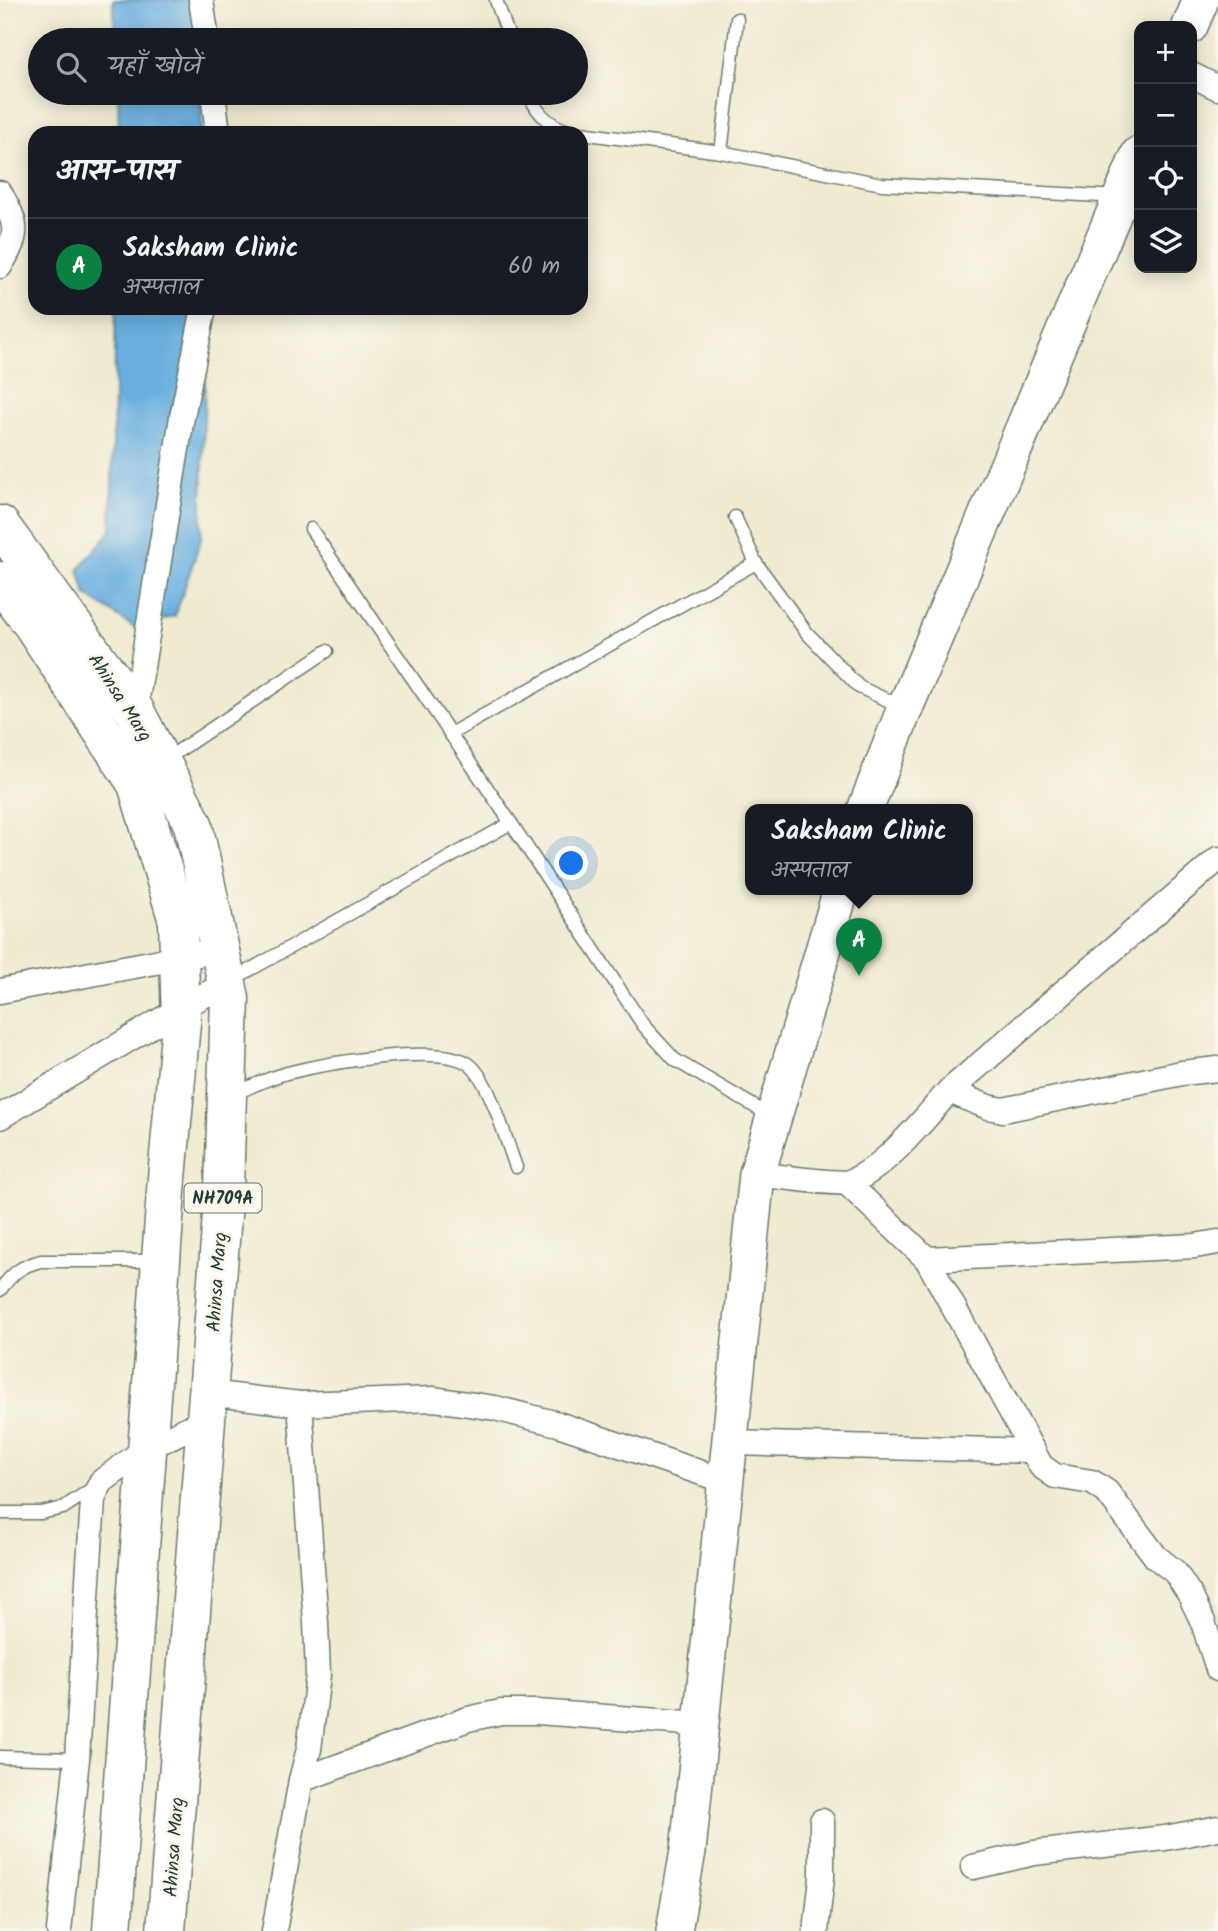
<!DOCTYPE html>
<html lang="hi">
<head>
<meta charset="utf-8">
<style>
	body { margin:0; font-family:Kalam,"Playpen Sans Deva",sans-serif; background:#20242c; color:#f1f3f6 }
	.controls { position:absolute; right:21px; top:21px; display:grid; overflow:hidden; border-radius:14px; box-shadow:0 4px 18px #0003 }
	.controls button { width:63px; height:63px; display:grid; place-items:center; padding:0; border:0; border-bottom:2px solid #363941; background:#171b24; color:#f1f3f6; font:35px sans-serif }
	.you { position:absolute; left:572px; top:864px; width:24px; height:24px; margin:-18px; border:5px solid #fff; border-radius:50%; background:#1a73e8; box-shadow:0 0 0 10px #1a73e833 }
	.badge { display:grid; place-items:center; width:46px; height:46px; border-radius:50%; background:#0b8043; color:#fff; font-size:23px; font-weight:700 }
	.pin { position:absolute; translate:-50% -58px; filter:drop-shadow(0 2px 4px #0008) }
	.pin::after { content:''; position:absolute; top:37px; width:24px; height:21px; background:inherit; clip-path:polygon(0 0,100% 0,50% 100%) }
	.popup { position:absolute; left:745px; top:804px; width:228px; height:91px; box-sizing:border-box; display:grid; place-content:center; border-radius:14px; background:#171b24; filter:drop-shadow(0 2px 5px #0005); font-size:23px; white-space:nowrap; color:#9ea1a6 }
	.popup b { font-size:26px; color:#f1f3f6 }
	.popup::after { content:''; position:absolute; left:50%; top:100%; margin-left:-14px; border:14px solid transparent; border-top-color:#171b24 }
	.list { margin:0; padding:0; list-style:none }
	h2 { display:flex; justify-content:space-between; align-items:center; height:91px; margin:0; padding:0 28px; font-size:30px }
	h2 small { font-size:23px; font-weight:400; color:#9ea1a6 }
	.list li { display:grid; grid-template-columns:46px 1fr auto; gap:21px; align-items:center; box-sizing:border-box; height:98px; padding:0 28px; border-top:2px solid #363941 }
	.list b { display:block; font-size:26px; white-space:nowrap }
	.list p { margin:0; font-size:23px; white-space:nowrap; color:#9ea1a6 }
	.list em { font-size:23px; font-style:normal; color:#9ea1a6 }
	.icon { flex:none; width:38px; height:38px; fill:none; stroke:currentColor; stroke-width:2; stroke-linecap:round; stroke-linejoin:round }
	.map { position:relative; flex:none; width:1218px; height:1931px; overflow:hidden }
	.search { position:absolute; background:#171b24; box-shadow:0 4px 18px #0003; left:28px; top:28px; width:560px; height:77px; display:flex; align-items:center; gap:18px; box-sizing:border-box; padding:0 24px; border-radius:38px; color:#9ea1a6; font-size:26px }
	.panel { position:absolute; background:#171b24; box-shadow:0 4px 18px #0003; left:28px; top:126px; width:560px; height:189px; border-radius:21px }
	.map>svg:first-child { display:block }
	.water { fill:#69aedf; stroke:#44768a; stroke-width:2 }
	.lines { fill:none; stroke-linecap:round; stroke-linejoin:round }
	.lane-casing { stroke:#687a6b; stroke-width:15 }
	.street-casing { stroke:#687a6b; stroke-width:27 }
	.secondary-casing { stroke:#687a6b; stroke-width:38 }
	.highway-casing { stroke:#687a6b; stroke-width:41 }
	.lane { stroke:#fff; stroke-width:12 }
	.street { stroke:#fff; stroke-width:24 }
	.secondary { stroke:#fff; stroke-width:35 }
	.highway { stroke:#fff; stroke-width:38 }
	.labels { text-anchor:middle; stroke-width:6; stroke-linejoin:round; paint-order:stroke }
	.shield { fill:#fbf7ec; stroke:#61756b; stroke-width:2 }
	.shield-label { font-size:18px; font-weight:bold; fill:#1f3d34 }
	.street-label { font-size:19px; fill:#1f3d34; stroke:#fbf7ec }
</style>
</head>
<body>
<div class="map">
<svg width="1218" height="1931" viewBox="0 0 1218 1931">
	<rect width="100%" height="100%" fill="#fbf7ec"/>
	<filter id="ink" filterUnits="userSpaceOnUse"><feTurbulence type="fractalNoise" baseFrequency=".0143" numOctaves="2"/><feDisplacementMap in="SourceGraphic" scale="14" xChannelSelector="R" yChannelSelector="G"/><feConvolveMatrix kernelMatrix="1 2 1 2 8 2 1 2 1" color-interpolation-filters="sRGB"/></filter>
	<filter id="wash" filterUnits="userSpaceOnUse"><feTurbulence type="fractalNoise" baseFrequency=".00686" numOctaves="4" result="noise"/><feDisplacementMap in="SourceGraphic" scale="28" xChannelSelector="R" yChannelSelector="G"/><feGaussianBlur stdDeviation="1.57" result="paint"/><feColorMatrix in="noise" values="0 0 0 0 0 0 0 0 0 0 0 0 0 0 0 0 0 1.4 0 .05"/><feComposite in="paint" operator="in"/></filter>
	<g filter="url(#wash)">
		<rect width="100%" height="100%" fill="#efead0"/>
		<g class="water">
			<polygon points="113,0 197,0 199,40 115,40"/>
			<polygon points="118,93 201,93 202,133 119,133"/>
			<polygon points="116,308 207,308 201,539 175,616 135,628 86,595 79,569 111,531"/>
		</g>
	</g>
	<g filter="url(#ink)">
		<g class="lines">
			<defs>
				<g id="lane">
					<polyline points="496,0 510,40"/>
					<path d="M 529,93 C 537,116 555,130 579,133"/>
					<polyline points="581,133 721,152 882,184 1119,197"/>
					<polyline points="721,152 737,19"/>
					<polyline points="735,517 756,563 807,633 859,687 902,707"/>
					<polyline points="311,529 511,823 643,1025 675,1060 771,1116"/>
					<polyline points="450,734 756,563"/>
					<polyline points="165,760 327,651"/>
					<polyline points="230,981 511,823"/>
					<path d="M 232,1095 C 250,1087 268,1078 287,1073 C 323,1064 442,1042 470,1065 C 490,1081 506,1141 516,1167"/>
					<path d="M 0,1290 C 12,1274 20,1266 41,1261 L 157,1261"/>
					<polyline points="0,1513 41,1513 63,1508 93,1488"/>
					<polyline points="0,1757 77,1759"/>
				</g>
				<g id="street">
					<polyline points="201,0 207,40"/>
					<polyline points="1192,75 1218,88"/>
					<polyline points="213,93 218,133"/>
					<path d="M 0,193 C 18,225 20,233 0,266"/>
					<polyline points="135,711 182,417 204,308"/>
					<polyline points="0,991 220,950"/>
					<polyline points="949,1091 988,1107 1003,1110 1182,1073 1218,1069"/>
					<polyline points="0,1117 181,1008 227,983"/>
					<path d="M 757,1174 C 774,1176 838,1185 849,1182 C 883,1171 925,1118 949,1091 L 1218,859"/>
					<polyline points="847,1183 927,1259 1041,1466 1055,1476 1092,1482 1107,1492 1156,1557 1175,1572 1190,1595 1203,1622 1218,1669"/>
					<polyline points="927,1259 1195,1246 1218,1242"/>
					<polyline points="208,1393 300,1404 434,1399 495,1408 558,1424 725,1481"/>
					<polyline points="730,1443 1033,1451"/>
					<polyline points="301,1780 468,1719 501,1712 537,1712 701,1724"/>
					<polyline points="973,1867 1034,1853 1165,1838 1218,1828"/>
					<polyline points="59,1931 77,1759 93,1499 101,1482 147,1448 205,1420"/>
					<polyline points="274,1931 301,1780 309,1749 318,1675 316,1623 300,1404"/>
					<polyline points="816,1931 822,1877 822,1821"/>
				</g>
				<g id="secondary">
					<polyline points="1190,26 1201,0"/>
					<polyline points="865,810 905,708 1139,154"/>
					<polyline points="674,1931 688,1851 757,1174 841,890"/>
				</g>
				<g id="highway">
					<polyline points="0,525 135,711 193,824 230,998 224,1190 166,1931"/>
					<polyline points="0,581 33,625 137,784 178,921 181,1023 167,1178 112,1931"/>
				</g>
			</defs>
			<use href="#lane" class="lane-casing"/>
			<use href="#street" class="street-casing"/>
			<use href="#secondary" class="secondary-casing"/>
			<use href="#highway" class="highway-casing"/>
			<use href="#lane" class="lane"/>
			<use href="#street" class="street"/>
			<use href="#secondary" class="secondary"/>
			<use href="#highway" class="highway"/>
		</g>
	</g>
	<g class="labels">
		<rect class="shield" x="184.5" y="1183.5" width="77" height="29" rx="5"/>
		<g class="shield-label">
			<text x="223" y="1204">NH709A</text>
		</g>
		<g class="street-label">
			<text transform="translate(121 697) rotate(57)" y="7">Ahinsa Marg</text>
			<text transform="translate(216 1282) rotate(-86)" y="7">Ahinsa Marg</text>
			<text transform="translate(173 1847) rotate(-86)" y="7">Ahinsa Marg</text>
		</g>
	</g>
</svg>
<div class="controls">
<button>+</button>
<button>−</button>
<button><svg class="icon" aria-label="locate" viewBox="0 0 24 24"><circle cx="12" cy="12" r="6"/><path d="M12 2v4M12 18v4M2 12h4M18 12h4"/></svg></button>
<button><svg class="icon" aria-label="layers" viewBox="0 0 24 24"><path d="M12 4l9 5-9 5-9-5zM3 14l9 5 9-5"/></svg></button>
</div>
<div class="you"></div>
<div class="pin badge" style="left:859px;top:976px">A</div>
<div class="popup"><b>Saksham Clinic</b>अस्पताल</div>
<div class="search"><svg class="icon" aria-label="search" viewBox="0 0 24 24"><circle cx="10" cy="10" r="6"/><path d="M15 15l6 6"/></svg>यहाँ खोजें</div>
<section class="panel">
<h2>आस-पास<small></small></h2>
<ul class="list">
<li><span class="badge">A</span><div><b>Saksham Clinic</b><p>अस्पताल</p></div><em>60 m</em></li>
</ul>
</section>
</div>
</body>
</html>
